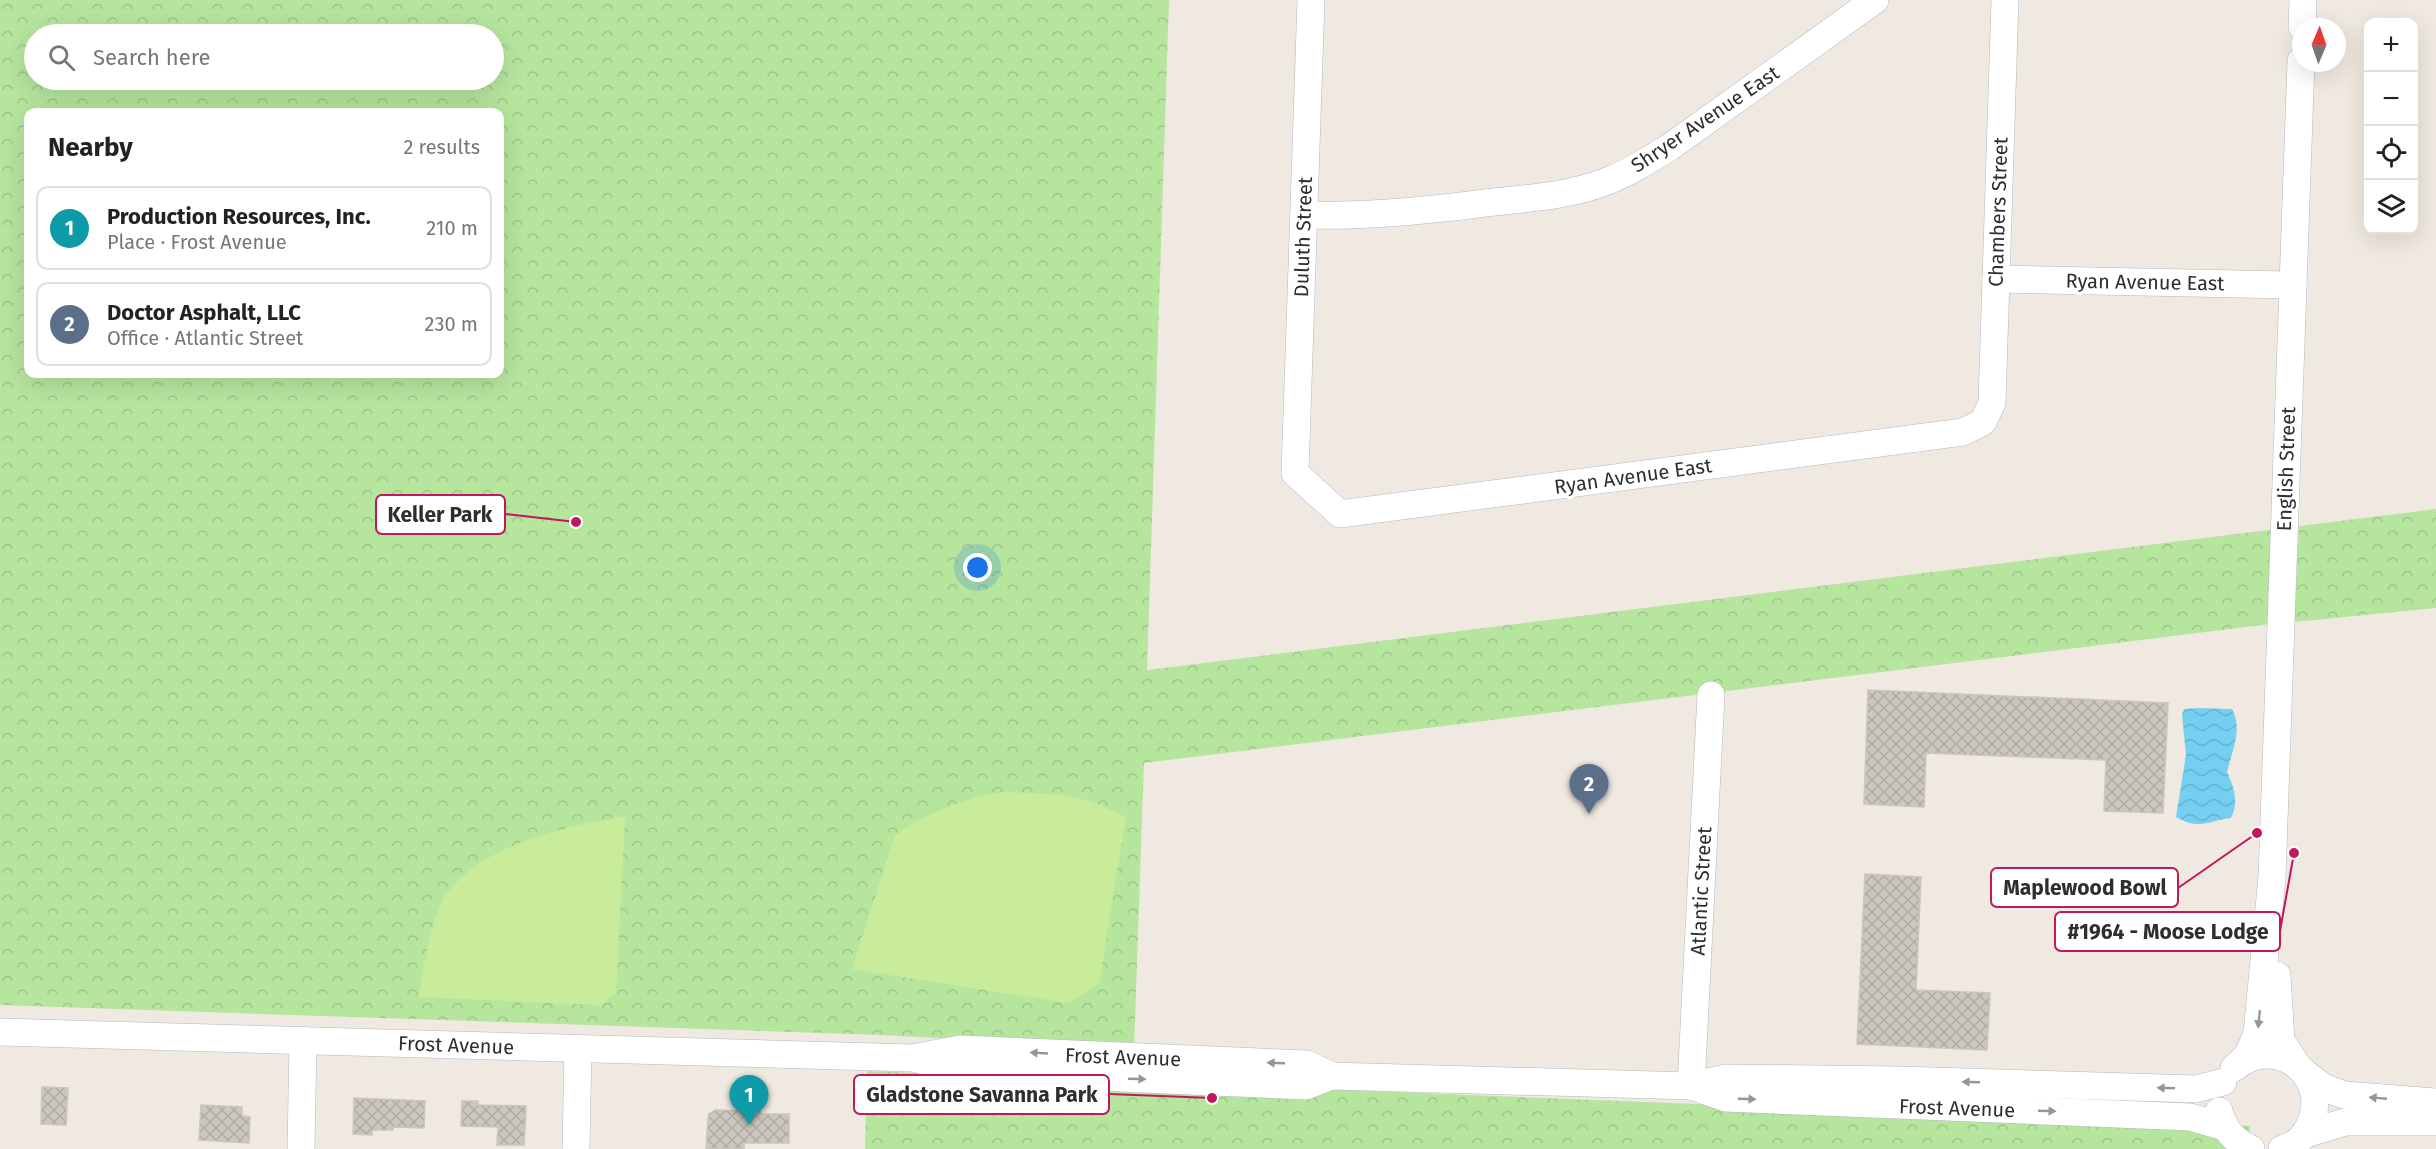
<!DOCTYPE html>
<html lang="en">
<head>
<meta charset="utf-8">
<style>
	body { margin:0; font-family:"Fira Sans",sans-serif; background:#f6f6f6; color:#222 }
	.controls { position:absolute; right:18px; top:18px; display:grid; overflow:hidden; border-radius:12px; box-shadow:0 6px 24px #0002 }
	.controls button { width:54px; height:54px; display:grid; place-items:center; padding:0; border:0; border-bottom:2px solid #e0e0e0; background:#fff; color:#222; font:30px sans-serif }
	.compass { position:absolute; left:2292px; top:18px; width:54px; height:54px; border-radius:50%; background:#fff; box-shadow:0 6px 24px #0002; rotate:2deg }
	.you { position:absolute; left:978px; top:568px; width:21px; height:21px; margin:-15px; border:4px solid #fff; border-radius:50%; background:#1a73e8; box-shadow:0 0 0 9px #1a73e833 }
	.badge { display:grid; place-items:center; width:39px; height:39px; border-radius:50%; background:#d93025; color:#fff; font-size:20px; font-weight:700 }
	.pin { position:absolute; translate:-50% -50px; filter:drop-shadow(0 2px 3px #0008) }
	.pin::after { content:''; position:absolute; top:32px; width:21px; height:18px; background:inherit; clip-path:polygon(0 0,100% 0,50% 100%) }
	.list { margin:0; padding:0; list-style:none }
	h2 { display:flex; justify-content:space-between; align-items:center; height:78px; margin:0; padding:0 24px; font-size:26px }
	h2 small { font-size:20px; font-weight:400; color:#767676 }
	.list li { display:grid; grid-template-columns:39px 1fr auto; gap:18px; align-items:center; box-sizing:border-box; height:84px; margin:0 12px 12px; padding:0 12px; border:2px solid #e0e0e0; border-radius:12px }
	.list b { display:block; font-size:22px; white-space:nowrap }
	.list p { margin:0; font-size:20px; white-space:nowrap; color:#767676 }
	.list em { font-size:20px; font-style:normal; color:#767676 }
	.icon { flex:none; width:33px; height:33px; fill:none; stroke:currentColor; stroke-width:2; stroke-linecap:round; stroke-linejoin:round }
	.map { position:relative; flex:none; width:2436px; height:1149px; overflow:hidden }
	.search { position:absolute; background:#fff; box-shadow:0 6px 24px #0002; left:24px; top:24px; width:480px; height:66px; display:flex; align-items:center; gap:15px; box-sizing:border-box; padding:0 21px; border-radius:33px; color:#767676; font-size:22px }
	.panel { position:absolute; background:#fff; box-shadow:0 6px 24px #0002; left:24px; top:108px; width:480px; height:270px; border-radius:12px }
	.map>svg:first-child { display:block }
	.forest { fill:url(#forest-crowns); fill-rule:evenodd }
	.pitch { fill:#c9ec9a }
	.water { fill:url(#water-waves) }
	.building { fill:url(#building-cross-hatch); stroke:#cbc5ba; stroke-width:1.5 }
	.lines { fill:none; stroke-linecap:round; stroke-linejoin:round }
	.minor-casing { stroke:#b4b7c1; stroke-width:28 }
	.minor { stroke:#fff; stroke-width:27 }
	.oneway { fill:#969696 }
	.labels { text-anchor:middle; stroke-width:6; stroke-linejoin:round; paint-order:stroke }
	.street-label { font-size:20px; fill:#2e2e2e; stroke:#fff }
	.leader { fill:none; stroke:#c2185b; stroke-width:2 }
	.callout-dot { fill:#c2185b; stroke:#fff; stroke-width:2 }
	.callout { fill:#fff; stroke:#c2185b; stroke-width:2 }
	.callout-label { font-size:21px; text-anchor:middle; font-weight:bold; fill:#2e2e2e }
</style>
</head>
<body>
<div class="map">
<svg width="2436" height="1149" viewBox="0 0 2436 1149">
	<defs>
		<pattern id="forest-crowns" width="20" height="18" patternUnits="userSpaceOnUse" patternTransform="scale(1.5)"><rect width="20" height="18" fill="#b6e59e"/><path d="M2 6a3 3 0 1 1 6 0M12 15a3 3 0 1 1 6 0" fill="none" stroke="#9dc588"/></pattern>
		<pattern id="water-waves" width="16" height="10" patternUnits="userSpaceOnUse" patternTransform="scale(1.5)"><rect width="16" height="10" fill="#75cff0"/><path d="M0 5q4-4 8 0t8 0" fill="none" stroke="#66b2ce"/></pattern>
		<pattern id="building-cross-hatch" width="8" height="8" patternUnits="userSpaceOnUse" patternTransform="scale(1.5)"><rect width="8" height="8" fill="#cbc7bf"/><path d="M0 0l8 8M0 8l8-8" fill="none" stroke="#afaba4"/></pattern>
	</defs>
	<rect width="100%" height="100%" fill="#efe9e1"/>
	<g class="forest">
		<path d="M 0,0 L 1169,0 L 1147,670 L 2276,529 L 2270,624 L 1144,763 L 1134,1049 L 882,1035 L 0,1005 ZM 34,34 L 494,34 L 494,80 L 34,80 ZM 28,112 L 500,112 L 500,374 L 28,374 Z"/>
		<polygon points="2436,509 2436,608 2294,622 2299,526"/>
		<polygon points="867,1071 2250,1126 2250,1149 865,1149"/>
	</g>
	<g class="pitch">
		<polygon points="1005,792 1066,795 1093,802 1126,817 1099,984 1068,1003 852,969 895,835 920,819 950,806 981,796"/>
		<path d="M 625,816 L 616,993 L 601,1005 L 419,997 C 423,970 431,913 448,892 C 488,842 566,827 625,816 Z"/>
	</g>
	<path class="water" d="M 2198,708 L 2232,709 C 2243,729 2232,751 2227,772 C 2234,787 2239,802 2231,818 C 2210,820 2200,831 2176,817 L 2186,755 L 2182,715 L 2184,709 Z"/>
	<g class="building">
		<polygon points="1868,690 2168,703 2163,813 2104,811 2106,760 1926,753 1924,807 1864,804"/>
		<polygon points="1865,874 1921,877 1916,990 1990,993 1987,1050 1857,1044"/>
		<polygon points="42,1087 68,1088 66,1125 41,1124"/>
		<polygon points="354,1098 425,1101 424,1128 393,1127 393,1130 372,1130 372,1135 353,1134"/>
		<polygon points="462,1101 478,1101 478,1105 526,1106 524,1145 497,1145 498,1127 461,1126"/>
		<polygon points="201,1105 242,1107 242,1116 250,1117 249,1143 199,1140"/>
		<polygon points="715,1110 761,1111 761,1114 789,1114 789,1143 744,1143 744,1149 706,1149 708,1118 709,1114"/>
	</g>
	<g class="lines">
		<defs>
			<g id="minor">
				<polyline points="1311,0 1295,473 1340,514 1963,432 1983,422 1992,403 2005,0"/>
				<polyline points="2302,27 2303,0"/>
				<path d="M 1304,215 C 1368,217 1430,210 1494,202 C 1533,198 1574,195 1610,180 C 1632,171 1651,159 1670,147 L 1875,0"/>
				<polyline points="1996,279 2293,285"/>
				<polyline points="2277,975 2281,1041 2297,1065"/>
				<polyline points="0,1032 912,1058 960,1049 1307,1064 1332,1076"/>
				<polyline points="917,1059 959,1071 1306,1086 1332,1076 1691,1086 1726,1078 1898,1080 2196,1089 2223,1082"/>
				<polyline points="2240,1063 2249,1053 2257,1033 2272,877 2301,61"/>
				<path d="M 2234,1068 C 2278,1031 2336,1080 2307,1130 C 2302,1139 2293,1146 2282,1149"/>
				<polyline points="2306,1074 2325,1088 2344,1095 2436,1102"/>
				<polyline points="1691,1086 1726,1098 2190,1117 2225,1127"/>
				<polyline points="1691,1086 1711,695"/>
				<path d="M 2219,1111 C 2224,1130 2234,1141 2251,1149"/>
				<polyline points="2305,1134 2345,1122 2436,1122"/>
				<polyline points="301,1149 303,1040"/>
				<polyline points="576,1149 578,1048"/>
			</g>
		</defs>
		<use href="#minor" class="minor-casing"/>
		<use href="#minor" class="minor"/>
	</g>
	<defs><path id="oneway-solid" d="M-6-.8H1V-3.2L6.5 0L1 3.2V.8H-6Z" transform="scale(1.5)"/></defs>
	<g class="oneway">
		<use href="#oneway-solid" transform="translate(2259 1019) rotate(96)"/>
		<use href="#oneway-solid" transform="translate(1039 1053) rotate(-177)"/>
		<use href="#oneway-solid" transform="translate(1276 1063) rotate(-178)"/>
		<use href="#oneway-solid" transform="translate(1137 1079) rotate(2)"/>
		<use href="#oneway-solid" transform="translate(1971 1082) rotate(-178)"/>
		<use href="#oneway-solid" transform="translate(2166 1088) rotate(-178)"/>
		<use href="#oneway-solid" transform="translate(2378 1098) rotate(-175)"/>
		<use href="#oneway-solid" transform="translate(1747 1099) rotate(2)"/>
		<use href="#oneway-solid" transform="translate(2047 1111) rotate(2)"/>
	</g>
	<g class="labels">
		<g class="street-label">
			<text transform="translate(1705 119) rotate(-34)" y="7">Shryer Avenue East</text>
			<text transform="translate(1998 212) rotate(-88)" y="7">Chambers Street</text>
			<text transform="translate(1303 237) rotate(-88)" y="7">Duluth Street</text>
			<text transform="translate(2145 282) rotate(1)" y="7">Ryan Avenue East</text>
			<text transform="translate(2286 469) rotate(-88)" y="7">English Street</text>
			<text transform="translate(1633 476) rotate(-8)" y="7">Ryan Avenue East</text>
			<text transform="translate(1701 891) rotate(-87)" y="7">Atlantic Street</text>
			<text transform="translate(456 1045) rotate(2)" y="7">Frost Avenue</text>
			<text transform="translate(1123 1057) rotate(2)" y="7">Frost Avenue</text>
			<text transform="translate(1957 1108) rotate(2)" y="7">Frost Avenue</text>
		</g>
	</g>
	<path class="leader" d="M576 522L505 514M2257 833L2178 888M2294 853L2280 931M1212 1098L1109 1094"/>
	<g class="callout-dot">
		<circle cx="576" cy="522" r="6"/>
		<circle cx="2257" cy="833" r="6"/>
		<circle cx="2294" cy="853" r="6"/>
		<circle cx="1212" cy="1098" r="6"/>
	</g>
	<g class="callout">
		<rect x="376" y="495" width="129" height="39" rx="6"/>
		<rect x="1991" y="868" width="187" height="39" rx="6"/>
		<rect x="2055" y="912" width="225" height="39" rx="6"/>
		<rect x="854" y="1075" width="255" height="39" rx="6"/>
	</g>
	<g class="callout-label">
		<text x="440" y="522">Keller Park</text>
		<text x="2085" y="895">Maplewood Bowl</text>
		<text x="2168" y="939">#1964 - Moose Lodge</text>
		<text x="982" y="1102">Gladstone Savanna Park</text>
	</g>
</svg>
<div class="controls">
<button>+</button>
<button>−</button>
<button><svg class="icon" aria-label="locate" viewBox="0 0 24 24"><circle cx="12" cy="12" r="6"/><path d="M12 2v4M12 18v4M2 12h4M18 12h4"/></svg></button>
<button><svg class="icon" aria-label="layers" viewBox="0 0 24 24"><path d="M12 4l9 5-9 5-9-5zM3 14l9 5 9-5"/></svg></button>
</div>
<svg class="compass" viewBox="-18 -18 36 36"><path d="M0-13l5 13h-10z" fill="#e53935"/><path d="M0 13l5-13h-10z" fill="#767676"/></svg>
<div class="you"></div>
<div class="pin badge" style="left:749px;top:1125px;background:#0f9aa8">1</div>
<div class="pin badge" style="left:1589px;top:814px;background:#5c6f8a">2</div>
<div class="search"><svg class="icon" aria-label="search" viewBox="0 0 24 24"><circle cx="10" cy="10" r="6"/><path d="M15 15l6 6"/></svg>Search here</div>
<section class="panel">
<h2>Nearby<small>2 results</small></h2>
<ul class="list">
<li><span class="badge" style="background:#0f9aa8">1</span><div><b>Production Resources, Inc.</b><p>Place · Frost Avenue</p></div><em>210 m</em></li>
<li><span class="badge" style="background:#5c6f8a">2</span><div><b>Doctor Asphalt, LLC</b><p>Office · Atlantic Street</p></div><em>230 m</em></li>
</ul>
</section>
</div>
</body>
</html>
